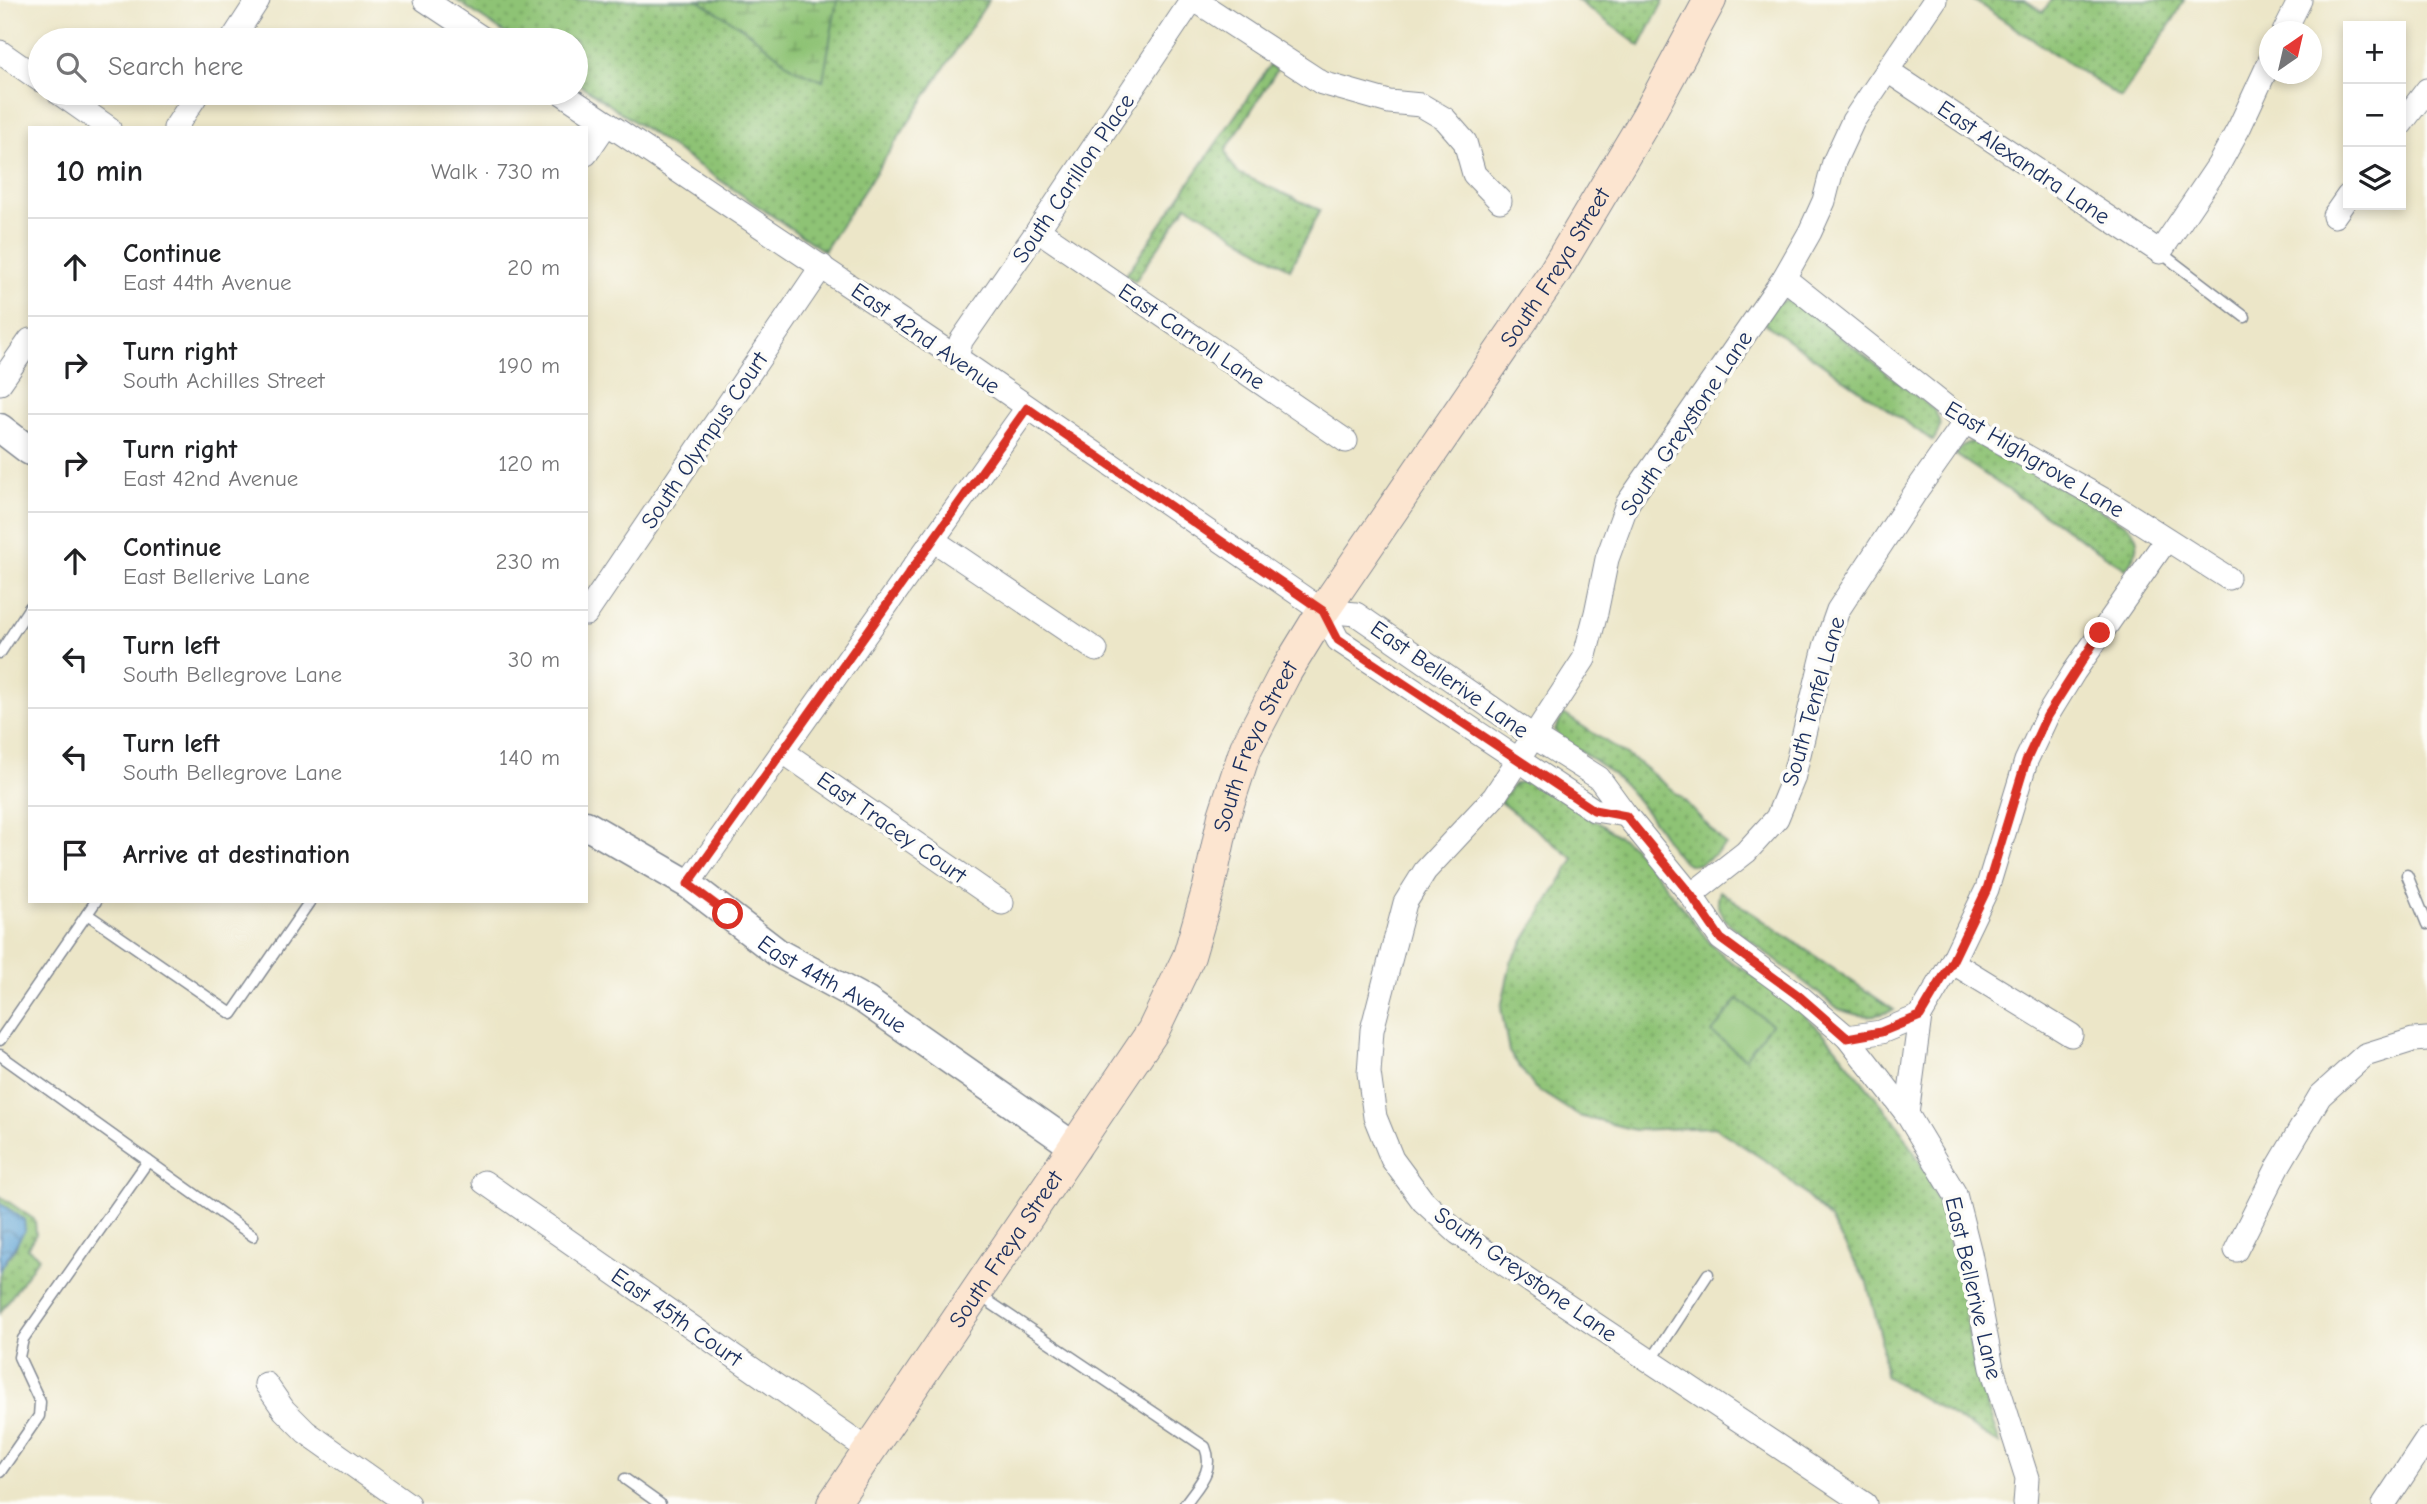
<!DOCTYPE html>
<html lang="en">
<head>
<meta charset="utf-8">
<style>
	body { margin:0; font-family:"Comic Neue",sans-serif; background:#f6f6f6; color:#202124 }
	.controls { position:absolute; right:21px; top:21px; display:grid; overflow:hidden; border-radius:0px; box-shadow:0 4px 10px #0003 }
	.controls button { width:63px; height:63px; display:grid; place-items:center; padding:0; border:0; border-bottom:2px solid #e0e0e0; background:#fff; color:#202124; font:35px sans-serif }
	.compass { position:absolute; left:2259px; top:21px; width:63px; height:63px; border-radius:50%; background:#fff; box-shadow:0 4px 10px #0003; rotate:34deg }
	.stop { position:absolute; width:21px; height:21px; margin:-16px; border:5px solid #d93025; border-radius:50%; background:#fff }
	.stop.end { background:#d93025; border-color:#fff; box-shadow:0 2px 7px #0008 }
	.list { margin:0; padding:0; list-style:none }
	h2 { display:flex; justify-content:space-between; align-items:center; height:91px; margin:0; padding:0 28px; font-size:30px }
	h2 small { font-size:23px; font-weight:400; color:#757577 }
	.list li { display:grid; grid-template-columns:46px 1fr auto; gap:21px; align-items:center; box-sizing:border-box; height:98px; padding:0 28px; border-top:2px solid #e0e0e0 }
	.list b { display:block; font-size:26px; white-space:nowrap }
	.list p { margin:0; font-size:23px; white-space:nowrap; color:#757577 }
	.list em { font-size:23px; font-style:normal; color:#757577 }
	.icon { flex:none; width:38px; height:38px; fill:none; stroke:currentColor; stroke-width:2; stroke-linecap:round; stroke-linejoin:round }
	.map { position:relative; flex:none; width:2427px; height:1504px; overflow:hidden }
	.search { position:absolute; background:#fff; box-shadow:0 4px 10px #0003; left:28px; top:28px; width:560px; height:77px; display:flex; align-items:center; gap:18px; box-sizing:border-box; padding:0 24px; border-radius:38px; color:#757577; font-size:26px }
	.panel { position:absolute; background:#fff; box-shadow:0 4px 10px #0003; left:28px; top:126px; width:560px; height:777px; border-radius:0px }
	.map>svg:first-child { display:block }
	.grass { fill:url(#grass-dots); stroke:#547969; stroke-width:2 }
	.wetland { fill:url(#wetland-marsh); stroke:#547969; stroke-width:2 }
	.garden { fill:#8ec374; stroke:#547969; stroke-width:2 }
	.water { fill:url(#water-waves); stroke:#3e6a99; stroke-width:2 }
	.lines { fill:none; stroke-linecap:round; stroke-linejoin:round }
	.service-casing { stroke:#848a93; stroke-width:13 }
	.minor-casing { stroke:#848a93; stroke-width:25 }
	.tertiary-casing { stroke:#848a93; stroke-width:31 }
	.secondary-casing { stroke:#848a93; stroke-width:34 }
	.service { stroke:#fff; stroke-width:10 }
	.minor { stroke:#fff; stroke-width:23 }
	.tertiary { stroke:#fff; stroke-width:28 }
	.secondary { stroke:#fce5d0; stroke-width:32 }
	.route { stroke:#d93025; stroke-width:9 }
	.labels { text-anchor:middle; stroke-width:7; stroke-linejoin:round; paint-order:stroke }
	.street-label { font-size:23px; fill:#1b2f5e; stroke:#fdfcf7 }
</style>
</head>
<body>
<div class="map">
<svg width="2427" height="1504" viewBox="0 0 2427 1504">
	<defs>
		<pattern id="grass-dots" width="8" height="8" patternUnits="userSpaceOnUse" patternTransform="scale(1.75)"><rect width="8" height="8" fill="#8ec374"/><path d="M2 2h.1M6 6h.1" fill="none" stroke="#739f62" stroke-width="1.8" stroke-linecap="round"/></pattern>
		<pattern id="wetland-marsh" width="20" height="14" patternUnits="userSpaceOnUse" patternTransform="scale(1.75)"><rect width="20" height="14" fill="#8ec374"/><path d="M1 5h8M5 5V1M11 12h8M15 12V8" fill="none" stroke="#739f62"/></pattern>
		<pattern id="water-waves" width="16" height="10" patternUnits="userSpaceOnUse" patternTransform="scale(1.75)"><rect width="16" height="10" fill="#60a4d4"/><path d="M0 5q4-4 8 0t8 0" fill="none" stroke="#4e86af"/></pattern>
	</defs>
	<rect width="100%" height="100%" fill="#fdfcf7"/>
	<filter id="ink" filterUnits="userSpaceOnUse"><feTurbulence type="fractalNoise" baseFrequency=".0143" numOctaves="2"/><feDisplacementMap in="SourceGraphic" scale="14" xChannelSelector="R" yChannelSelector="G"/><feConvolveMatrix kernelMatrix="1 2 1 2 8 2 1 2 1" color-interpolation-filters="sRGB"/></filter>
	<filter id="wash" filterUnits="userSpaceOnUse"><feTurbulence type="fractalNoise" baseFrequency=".00686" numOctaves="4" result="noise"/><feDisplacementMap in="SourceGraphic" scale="28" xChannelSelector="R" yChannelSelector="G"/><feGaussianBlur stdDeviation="1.57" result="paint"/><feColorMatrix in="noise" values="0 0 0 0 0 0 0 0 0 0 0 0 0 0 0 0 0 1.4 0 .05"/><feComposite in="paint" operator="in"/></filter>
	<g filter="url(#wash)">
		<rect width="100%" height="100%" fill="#ece6c8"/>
		<g class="grass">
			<polygon points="456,0 989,0 824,251 576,82 576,40 515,40"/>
			<polygon points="1577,0 1664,0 1640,46"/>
			<polygon points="1973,0 2025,0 2043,12 2051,0 2184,0 2175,17 2121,98"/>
			<polygon points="1270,65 1277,70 1226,150 1229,160 1238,173 1320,210 1290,269 1187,205 1135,281 1126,275"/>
			<path d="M 1785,300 L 1796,302 L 1934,410 C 1942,422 1941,429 1933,441 L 1764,323 L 1775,305 Z"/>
			<path d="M 1970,442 L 1978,442 L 2130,527 C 2143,544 2137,553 2126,569 L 1956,455 L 1962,446 Z"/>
			<path d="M 1564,714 L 1640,764 L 1682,798 L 1726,845 C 1716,852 1702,868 1689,864 C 1674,859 1665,835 1655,823 C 1641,805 1627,786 1609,771 C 1594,759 1576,749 1559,738 L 1555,730 Z"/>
			<polygon points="1528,779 1534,780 1630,844 1645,860 1711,944 1726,958 1791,1001 1828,1038 1899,1126 1928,1176 1944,1220 1961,1287 1974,1367 2000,1444 1885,1376 1881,1337 1867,1283 1829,1218 1778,1169 1714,1127 1635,1130 1579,1116 1535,1088 1509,1052 1501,1008 1511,962 1574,859 1500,802 1514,784"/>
			<path d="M 1720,891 L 1894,1010 C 1873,1018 1860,1017 1839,1009 L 1730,925 C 1719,914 1715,906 1720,891 Z"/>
			<polygon points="0,1196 35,1220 36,1234 27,1248 39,1257 0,1313 0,1270 16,1247 24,1220 0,1203"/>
		</g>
		<polygon class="wetland" points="698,0 837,0 823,81 794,69 746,30"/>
		<polygon class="garden" points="1738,999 1771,1024 1745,1058 1712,1033"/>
		<polygon class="water" points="0,1203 24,1220 25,1230 0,1270"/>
	</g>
	<g filter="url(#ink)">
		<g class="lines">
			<defs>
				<g id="service">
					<polyline points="2160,252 2245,317"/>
					<polyline points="0,653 30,607"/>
					<polyline points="2407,875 2427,924"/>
					<polyline points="87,914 232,1014 310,901"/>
					<polyline points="0,1040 96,901"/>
					<polyline points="0,1055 253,1236"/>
					<path d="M 979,1295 L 1205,1447 C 1215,1471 1198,1485 1185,1504"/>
					<polyline points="1651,1361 1708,1274"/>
					<polyline points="0,1472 39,1416 40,1402 19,1357 23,1339 148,1161"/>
					<polyline points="625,1479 660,1504"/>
				</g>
				<g id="minor">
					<polyline points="425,0 485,40"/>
					<polyline points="1195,0 1322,83 1389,102 1421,105 1445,119 1465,142 1474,174 1500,201"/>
					<polyline points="2284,32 2300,0"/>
					<polyline points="232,40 258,0"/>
					<polyline points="0,52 40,80"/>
					<polyline points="1888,71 2160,252 2218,166 2240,126 2270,61"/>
					<polyline points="59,93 109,128"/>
					<polyline points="562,93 957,358 1323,611 1338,640 1594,810 1626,815"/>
					<polyline points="2401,124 2427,90"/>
					<polyline points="175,128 198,93"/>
					<polyline points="586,154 607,123"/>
					<polyline points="2334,216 2348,196"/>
					<polyline points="1038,230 1346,441"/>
					<polyline points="1784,278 1965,422 2115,506 2228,578"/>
					<polyline points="957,358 961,341 1038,230 1192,0"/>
					<polyline points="0,383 30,340"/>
					<polyline points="933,540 1096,650"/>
					<polyline points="1323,611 1356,614 1534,737 1599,778 1626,815 1691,895 1721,939 1799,996 1847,1037 1907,1114 1955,1194 1970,1253 1992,1368 2027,1478 2025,1504"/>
					<polyline points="586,614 822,266"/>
					<polyline points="782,751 1002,903"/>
					<polyline points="688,884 1027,408"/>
					<polyline points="1691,895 1746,852 1777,818 1793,779 1825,647 1838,610 1919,487 1965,422"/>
					<polyline points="1952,962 2071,1035"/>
					<polyline points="1847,1037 1881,1032 1920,1016"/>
					<polyline points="1907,1114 1920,1016 1952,962 1987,889 2026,761 2047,716 2074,672 2166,540"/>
					<polyline points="484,1182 870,1451"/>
					<polyline points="2236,1250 2278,1167 2320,1096 2365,1055 2413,1040 2427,1039"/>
					<polyline points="266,1384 284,1410 306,1432 408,1504"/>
					<polyline points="1865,1504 1458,1233 1423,1201 1392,1159 1375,1117 1369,1073 1372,1030 1405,903 1425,871 1494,797 1584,659 1596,613 1607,559 1627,504 1784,278 1810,232 1824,201 1834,162 1853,121 1935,0"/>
					<polyline points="2384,1504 2427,1439"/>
				</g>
				<g id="tertiary">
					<polyline points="0,428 30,451"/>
					<path id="s1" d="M 586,825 L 688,884 L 778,953 L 866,1001 L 1076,1148"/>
				</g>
				<g id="secondary">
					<path id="s2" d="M 833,1504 L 1153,1031 L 1189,956 L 1209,887 L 1224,816 L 1246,748 L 1285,673 L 1323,611 L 1554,273 L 1646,119 L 1710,0"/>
				</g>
			</defs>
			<use href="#service" class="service-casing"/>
			<use href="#minor" class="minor-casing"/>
			<use href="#tertiary" class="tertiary-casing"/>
			<use href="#secondary" class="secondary-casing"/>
			<use href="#service" class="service"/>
			<use href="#minor" class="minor"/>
			<use href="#tertiary" class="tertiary"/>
			<use href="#secondary" class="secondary"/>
		</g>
	</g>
	<g class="lines" filter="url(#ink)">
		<polyline class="route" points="728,914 688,884 1027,408 1323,611 1338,640 1594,810 1626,816 1691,895 1721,939 1799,996 1847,1038 1881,1032 1920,1016 1952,962 1987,889 2026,761 2047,716 2100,633"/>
	</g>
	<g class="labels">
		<g class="street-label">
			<text transform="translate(2024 162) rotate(34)" y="8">East Alexandra Lane</text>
			<text transform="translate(1073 178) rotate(-56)" y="8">South Carillon Place</text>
			<text dy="8" stroke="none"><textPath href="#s2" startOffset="1442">South Freya Street</textPath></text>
			<text transform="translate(1192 336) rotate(34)" y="8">East Carroll Lane</text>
			<text transform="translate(926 338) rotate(35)" y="8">East 42nd Avenue</text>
			<text transform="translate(1686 423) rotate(-56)" y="8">South Greystone Lane</text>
			<text transform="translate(704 440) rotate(-56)" y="8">South Olympus Court</text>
			<text transform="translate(2035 459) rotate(31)" y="8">East Highgrove Lane</text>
			<text transform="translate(1450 679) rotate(35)" y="8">East Bellerive Lane</text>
			<text transform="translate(1813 701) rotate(-74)" y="8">South Tenfel Lane</text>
			<text dy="8" stroke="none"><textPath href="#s2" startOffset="875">South Freya Street</textPath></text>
			<text transform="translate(892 827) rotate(35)" y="8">East Tracey Court</text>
			<text dy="8" stroke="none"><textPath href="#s1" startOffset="294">East 44th Avenue</textPath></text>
			<text dy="8" stroke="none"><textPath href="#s2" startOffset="308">South Freya Street</textPath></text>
			<text transform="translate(1526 1274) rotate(35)" y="8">South Greystone Lane</text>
			<text transform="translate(1974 1288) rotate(77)" y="8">East Bellerive Lane</text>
			<text transform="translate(677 1317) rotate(35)" y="8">East 45th Court</text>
		</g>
	</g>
</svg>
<div class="controls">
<button>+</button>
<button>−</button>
<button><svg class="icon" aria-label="layers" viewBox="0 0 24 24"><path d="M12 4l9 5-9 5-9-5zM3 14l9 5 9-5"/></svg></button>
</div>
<svg class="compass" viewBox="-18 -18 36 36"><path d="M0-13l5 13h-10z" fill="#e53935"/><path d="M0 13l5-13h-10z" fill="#757577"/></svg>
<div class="stop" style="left:728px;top:914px"></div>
<div class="stop end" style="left:2100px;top:633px"></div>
<div class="search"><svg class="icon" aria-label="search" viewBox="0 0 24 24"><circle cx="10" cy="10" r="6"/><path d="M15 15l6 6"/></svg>Search here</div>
<section class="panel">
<h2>10 min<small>Walk · 730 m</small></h2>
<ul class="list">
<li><svg class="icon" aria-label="ahead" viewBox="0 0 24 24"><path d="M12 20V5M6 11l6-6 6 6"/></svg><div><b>Continue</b><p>East 44th Avenue</p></div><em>20 m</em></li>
<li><svg class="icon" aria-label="right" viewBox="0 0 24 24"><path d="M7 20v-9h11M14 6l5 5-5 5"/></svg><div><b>Turn right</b><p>South Achilles Street</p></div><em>190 m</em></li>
<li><svg class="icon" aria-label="right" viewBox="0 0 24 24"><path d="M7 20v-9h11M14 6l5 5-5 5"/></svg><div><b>Turn right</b><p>East 42nd Avenue</p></div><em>120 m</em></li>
<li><svg class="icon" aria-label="ahead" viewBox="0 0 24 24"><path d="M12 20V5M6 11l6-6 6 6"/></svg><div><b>Continue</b><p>East Bellerive Lane</p></div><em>230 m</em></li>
<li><svg class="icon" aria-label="left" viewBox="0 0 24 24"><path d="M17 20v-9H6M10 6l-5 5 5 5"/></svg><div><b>Turn left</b><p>South Bellegrove Lane</p></div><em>30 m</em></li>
<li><svg class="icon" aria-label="left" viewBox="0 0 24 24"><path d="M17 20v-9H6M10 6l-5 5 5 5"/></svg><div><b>Turn left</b><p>South Bellegrove Lane</p></div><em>140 m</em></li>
<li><svg class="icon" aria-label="arrive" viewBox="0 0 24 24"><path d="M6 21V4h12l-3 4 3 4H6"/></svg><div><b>Arrive at destination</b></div></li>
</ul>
</section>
</div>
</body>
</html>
